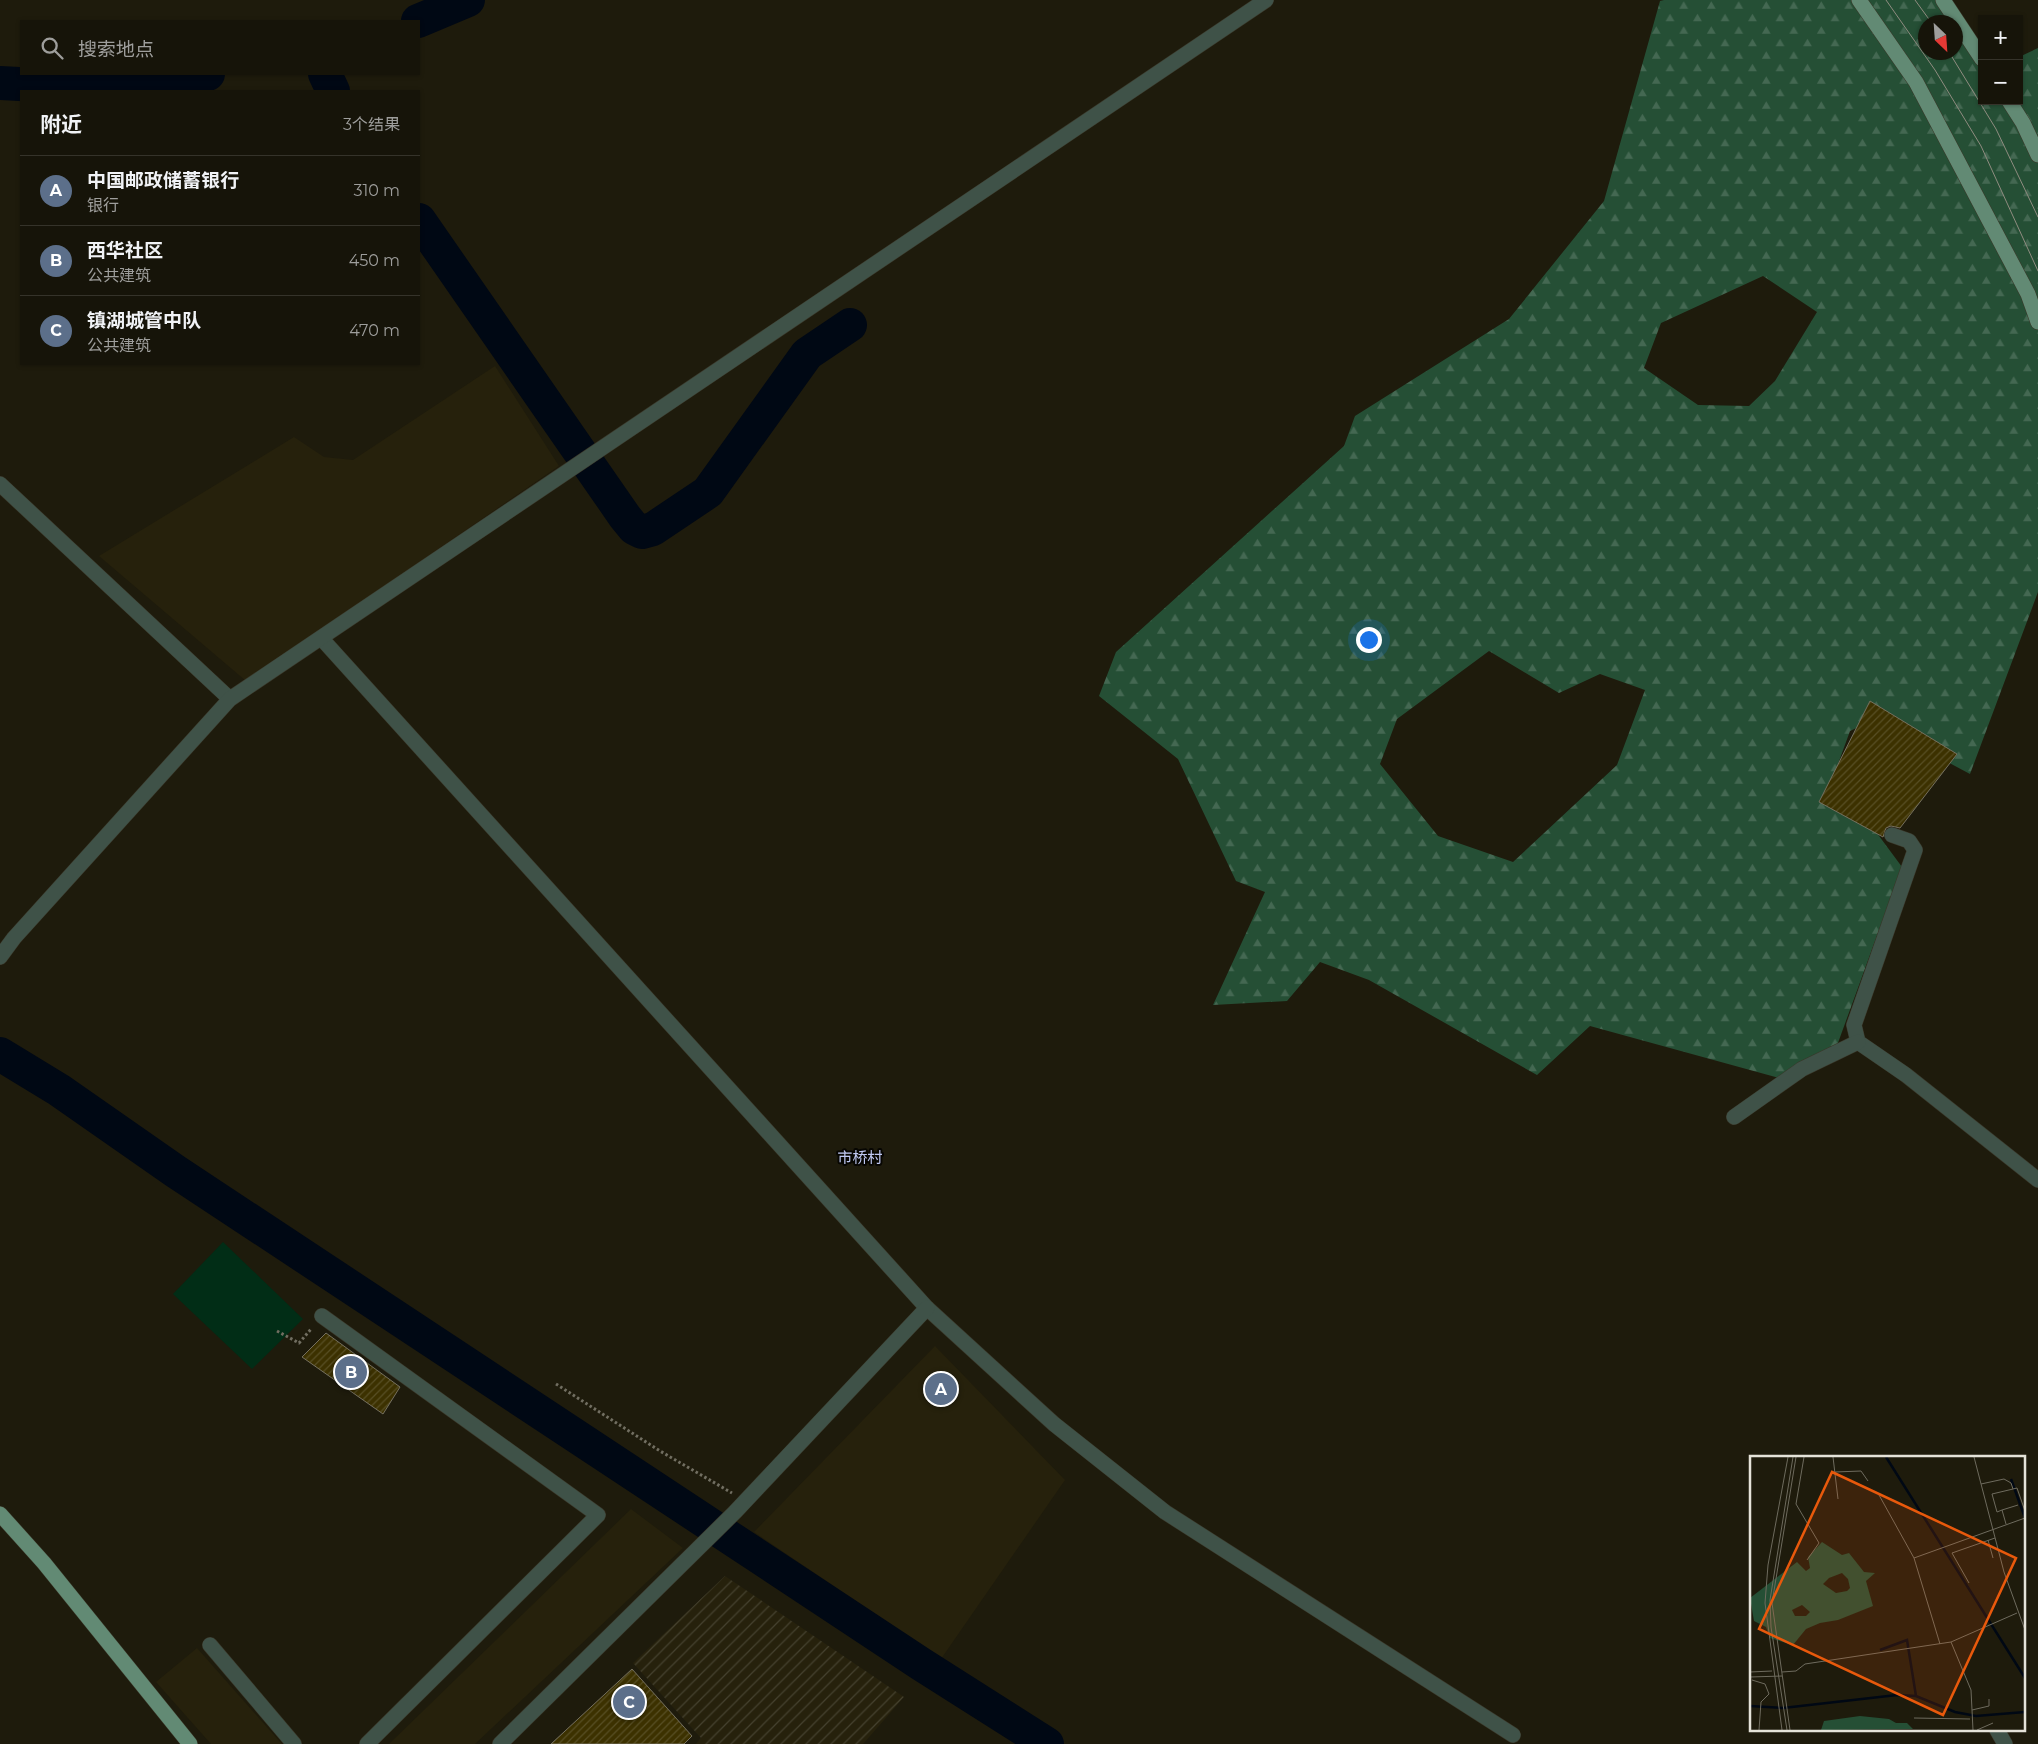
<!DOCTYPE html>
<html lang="zh">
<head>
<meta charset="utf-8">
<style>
	body { margin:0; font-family:Montserrat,"Noto Sans SC",sans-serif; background:#1f1d12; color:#f1f3f6 }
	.controls { position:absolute; right:15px; top:15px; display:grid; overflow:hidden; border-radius:0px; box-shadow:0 1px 4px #0004 }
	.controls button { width:45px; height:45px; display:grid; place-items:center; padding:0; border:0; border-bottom:1px solid #35332a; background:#161409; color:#f1f3f6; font:25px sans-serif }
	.compass { position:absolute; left:1918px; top:15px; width:45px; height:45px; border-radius:50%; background:#161409; box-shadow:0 1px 4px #0004; rotate:155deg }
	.you { position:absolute; left:1368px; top:639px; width:18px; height:18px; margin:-12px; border:4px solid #fff; border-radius:50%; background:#1a73e8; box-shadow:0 0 0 8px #1a73e833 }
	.badge { display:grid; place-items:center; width:32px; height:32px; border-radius:50%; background:#a4b1fc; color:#fff; font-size:16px; font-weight:700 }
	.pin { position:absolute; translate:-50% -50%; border:2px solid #fff; box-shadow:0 1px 5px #0006 }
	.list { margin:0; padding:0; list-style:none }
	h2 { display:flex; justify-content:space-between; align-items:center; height:65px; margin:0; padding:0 20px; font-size:21px }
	h2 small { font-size:16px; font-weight:400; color:#9e9e9c }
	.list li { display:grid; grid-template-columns:32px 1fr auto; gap:15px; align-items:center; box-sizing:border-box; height:70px; padding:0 20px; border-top:1px solid #35332a }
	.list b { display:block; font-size:19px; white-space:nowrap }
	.list p { margin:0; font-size:16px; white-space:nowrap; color:#9e9e9c }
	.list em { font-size:16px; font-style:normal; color:#9e9e9c }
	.icon { flex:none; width:28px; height:28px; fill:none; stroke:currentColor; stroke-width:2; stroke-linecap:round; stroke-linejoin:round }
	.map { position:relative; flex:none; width:2038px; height:1744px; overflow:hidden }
	.search { position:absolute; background:#161409; box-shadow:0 1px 4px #0004; left:20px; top:20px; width:400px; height:55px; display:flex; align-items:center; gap:12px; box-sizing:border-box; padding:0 18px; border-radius:0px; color:#9e9e9c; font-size:19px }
	.panel { position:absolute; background:#161409; box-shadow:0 1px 4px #0004; left:20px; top:90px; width:400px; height:275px; border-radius:0px }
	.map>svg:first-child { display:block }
	.built { fill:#26210c }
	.industrial { fill:url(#industrial-furrows) }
	.forest { fill:url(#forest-firs); fill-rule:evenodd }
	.park { fill:#012d16 }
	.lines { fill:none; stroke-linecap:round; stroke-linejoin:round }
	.river { stroke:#000814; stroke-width:34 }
	.building { fill:url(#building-hatch); stroke:#75705f }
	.minor-casing { stroke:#3a3729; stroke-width:16 }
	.major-casing { stroke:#3a3729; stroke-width:16 }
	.path { stroke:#716e61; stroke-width:3; stroke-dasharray:2.5 2.5; stroke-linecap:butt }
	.minor { stroke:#3f5248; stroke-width:15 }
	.major { stroke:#628a74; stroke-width:15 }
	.tram { stroke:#8f8c80; stroke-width:1 }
	.labels { text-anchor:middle; stroke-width:4; stroke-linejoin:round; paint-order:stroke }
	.quarter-label { font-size:15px; fill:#c0c9f3; stroke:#070602 }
	.inset-river { fill:none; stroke:#000814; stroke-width:2.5 }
	.inset-road { fill:none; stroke:#6e6b5e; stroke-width:1 }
	.view { fill:#e8590c; fill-opacity:0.15; stroke:#e8590c; stroke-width:2.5 }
	.inset-edge { fill:none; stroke:#e5e3d9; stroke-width:2.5 }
</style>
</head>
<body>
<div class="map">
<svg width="2038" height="1744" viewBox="0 0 2038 1744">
	<defs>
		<pattern id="industrial-furrows" width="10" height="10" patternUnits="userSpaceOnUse" patternTransform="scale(1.25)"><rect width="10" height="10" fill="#26210c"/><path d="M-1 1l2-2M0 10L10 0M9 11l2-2" fill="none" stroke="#45412f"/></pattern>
		<pattern id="forest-firs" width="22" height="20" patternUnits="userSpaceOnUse" patternTransform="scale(1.25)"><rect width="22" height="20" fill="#254f35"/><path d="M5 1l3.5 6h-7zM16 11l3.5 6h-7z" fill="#446852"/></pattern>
		<pattern id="building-hatch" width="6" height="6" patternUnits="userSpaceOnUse" patternTransform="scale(1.25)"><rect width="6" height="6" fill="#3c3100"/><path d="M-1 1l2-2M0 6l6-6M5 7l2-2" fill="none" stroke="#584f25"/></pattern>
	</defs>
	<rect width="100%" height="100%" fill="#1e1b0c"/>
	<g class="built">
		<polygon points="495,366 559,466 246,681 99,556 294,437 324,457 353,460"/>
		<polygon points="935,1346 1065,1480 941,1659 754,1532"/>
		<polygon points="631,1509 683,1548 475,1744 389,1744"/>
		<polygon points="197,1648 282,1744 211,1744 156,1682"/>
	</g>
	<polygon class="industrial" points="725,1576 904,1697 863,1744 696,1744 701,1738 633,1663"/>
	<path class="forest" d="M 1664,0 L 1949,0 L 1982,50 L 1982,101 L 2019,101 L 2019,57 L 2038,48 L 2038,592 L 1970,774 L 1871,721 L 1850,731 L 1834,775 L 1902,867 L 1831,1062 L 1790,1081 L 1590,1026 L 1537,1075 L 1369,980 L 1320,962 L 1287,1001 L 1213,1005 L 1265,892 L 1236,881 L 1178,759 L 1099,696 L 1116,652 L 1344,446 L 1355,416 L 1509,319 L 1604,201 L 1660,1 ZM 1926,22 L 1956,22 L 1956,52 L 1926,52 ZM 1763,276 L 1817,312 L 1775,381 L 1749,406 L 1698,405 L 1644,368 L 1661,323 ZM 1489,651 L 1559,693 L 1600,674 L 1645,690 L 1617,765 L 1513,862 L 1438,836 L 1380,764 L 1397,719 Z"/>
	<polygon class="park" points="223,1242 303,1319 252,1369 173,1294"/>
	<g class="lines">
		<g class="river">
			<polyline points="418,21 468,0"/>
			<polyline points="325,74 333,91"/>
			<polyline points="0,83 75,87 208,74"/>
			<polyline points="419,220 625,517 634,528 642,532 653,529 708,492 807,354 850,325"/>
			<polyline points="0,1054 59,1090 175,1171 921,1664 1047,1744"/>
		</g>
	</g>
	<g class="building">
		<polygon points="1870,701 1957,754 1900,828 1891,826 1886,828 1883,837 1819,802"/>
		<polygon points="326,1333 400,1387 383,1414 302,1357"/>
		<polygon points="632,1669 692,1736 684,1744 551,1744"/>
	</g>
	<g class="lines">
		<defs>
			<g id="minor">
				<polyline points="0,484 230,699"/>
				<polyline points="322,639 927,1308 1054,1424 1165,1512 1513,1735"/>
				<polyline points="1892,835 1909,841 1915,850 1854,1025 1858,1042 1906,1075 2038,1180"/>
				<polyline points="0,957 14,938 230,699 1266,0"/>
				<polyline points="1734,1117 1802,1069 1858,1042"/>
				<polyline points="322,1316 598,1515 367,1744"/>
				<polyline points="210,1645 294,1744"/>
				<polyline points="1997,1730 2005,1744"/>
				<polyline points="500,1744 735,1512 927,1308"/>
			</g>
			<g id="major">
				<polyline points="1859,0 1916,82 2028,294 2038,322"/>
				<polyline points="1943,0 1982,59"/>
				<polyline points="2009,101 2023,123 2038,155"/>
				<polyline points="0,1514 44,1563 190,1744"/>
			</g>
		</defs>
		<use href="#minor" class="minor-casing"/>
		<use href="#major" class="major-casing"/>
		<g class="path">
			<polyline points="277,1331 299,1343 312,1328"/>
			<polyline points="556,1384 660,1451 732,1493"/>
		</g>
		<use href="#minor" class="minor"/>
		<use href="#major" class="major"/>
		<g class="tram">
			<polyline points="1886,0 1935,70 1981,146 2038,271"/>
			<polyline points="1915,0 1931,22"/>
			<polyline points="1949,52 1996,129 2038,217"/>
		</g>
	</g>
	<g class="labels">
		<g class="quarter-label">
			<text x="860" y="1163">市桥村</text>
		</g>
	</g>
	<g transform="translate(1750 1456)">
		<rect width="275" height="275" fill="#1e1b0c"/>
		<path d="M 72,86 L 92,99 L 99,97 L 114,116 L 125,117 L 116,125 L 123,150 L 88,164 L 70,167 L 56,173 L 43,189 L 20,182 L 16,171 L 4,165 L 0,142 L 47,106 L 56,115 L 60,112 L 58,101 ZM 92,117 L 98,123 L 100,132 L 97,135 L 86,137 L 73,128 L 79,122 ZM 52,149 L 60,156 L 56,160 L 45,160 L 42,154 ZM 110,260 L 139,263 L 146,267 L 157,267 L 163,273 L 71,274 L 74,265 Z" fill="#254f35" fill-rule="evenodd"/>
		<path class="inset-river" d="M 136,1 L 275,222M 261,23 L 275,62M 130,194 L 157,184 L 166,240M 0,250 L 33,252 L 147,239 L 166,240 L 205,256 L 226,260 L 275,256"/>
		<path class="inset-road" d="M 54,1 L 46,48 L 69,87 L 57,104M 83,1 L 88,43M 224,1 L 254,116 L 275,174M 85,16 L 111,15 L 118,25M 231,28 L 254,23 L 261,27 L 263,33 L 242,38 L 247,56 L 252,54 L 256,68M 263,33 L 267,32 L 275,55M 129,39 L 164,102 L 190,188M 252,54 L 268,49M 238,84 L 243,102M 164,102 L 275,62M 219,127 L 202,97 L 245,82M 201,186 L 221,234 L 223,274M 0,216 L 22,215M 32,216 L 46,215 L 55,208 L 201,186 L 267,157M 0,221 L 32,220M 2,224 L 15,228 L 19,238 L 11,246 L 9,274M 222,254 L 239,250 L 239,243M 164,262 L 220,263M 32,274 L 15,147 L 18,109 L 38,1M 37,274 L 21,171 L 20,144 L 43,1M 40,274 L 22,147 L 46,1M 227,274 L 243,267"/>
		<path class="view" d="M 82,16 L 266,102 L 193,259 L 9,173 Z"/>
		<rect width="275" height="275" class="inset-edge"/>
	</g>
</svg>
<div class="controls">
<button>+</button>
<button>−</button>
</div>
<svg class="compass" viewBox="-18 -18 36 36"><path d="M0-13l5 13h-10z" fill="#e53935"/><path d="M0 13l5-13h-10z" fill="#9e9e9c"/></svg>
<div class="you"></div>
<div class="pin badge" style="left:941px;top:1389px;background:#5c6f8a">A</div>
<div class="pin badge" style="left:351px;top:1372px;background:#5c6f8a">B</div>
<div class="pin badge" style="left:629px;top:1702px;background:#5c6f8a">C</div>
<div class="search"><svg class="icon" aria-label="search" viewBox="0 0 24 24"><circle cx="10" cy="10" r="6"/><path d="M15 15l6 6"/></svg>搜索地点</div>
<section class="panel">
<h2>附近<small>3个结果</small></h2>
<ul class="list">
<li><span class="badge" style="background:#5c6f8a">A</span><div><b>中国邮政储蓄银行</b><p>银行</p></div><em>310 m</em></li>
<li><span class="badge" style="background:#5c6f8a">B</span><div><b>西华社区</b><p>公共建筑</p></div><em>450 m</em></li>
<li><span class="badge" style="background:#5c6f8a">C</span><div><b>镇湖城管中队</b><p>公共建筑</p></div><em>470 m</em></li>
</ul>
</section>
</div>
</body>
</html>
